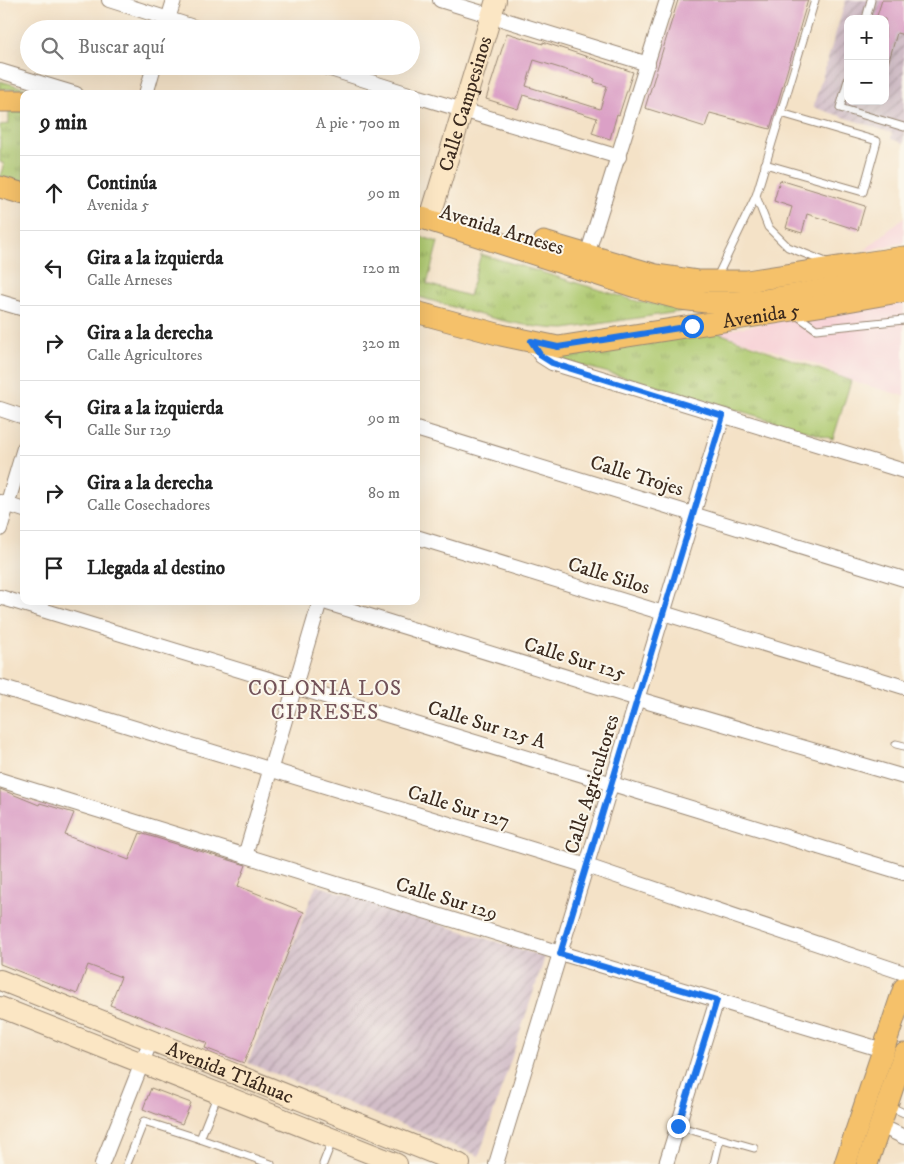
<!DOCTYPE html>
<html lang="es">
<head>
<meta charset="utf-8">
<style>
	body { margin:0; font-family:"IM FELL DW Pica",serif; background:#f6f6f6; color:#222 }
	.controls { position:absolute; right:15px; top:15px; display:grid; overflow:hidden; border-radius:10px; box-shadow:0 5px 20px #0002 }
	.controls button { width:45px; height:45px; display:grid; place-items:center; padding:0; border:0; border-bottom:1px solid #e0e0e0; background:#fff; color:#222; font:25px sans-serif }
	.stop { position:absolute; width:15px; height:15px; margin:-11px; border:4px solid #1a73e8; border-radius:50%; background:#fff }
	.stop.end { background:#1a73e8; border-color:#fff; box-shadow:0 1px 5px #0008 }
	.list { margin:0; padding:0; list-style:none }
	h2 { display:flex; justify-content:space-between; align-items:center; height:65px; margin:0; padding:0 20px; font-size:21px }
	h2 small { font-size:16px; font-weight:400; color:#767676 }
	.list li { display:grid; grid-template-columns:32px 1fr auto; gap:15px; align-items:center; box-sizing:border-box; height:75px; padding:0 20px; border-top:1px solid #e0e0e0 }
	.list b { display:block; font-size:19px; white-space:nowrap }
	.list p { margin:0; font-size:16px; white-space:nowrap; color:#767676 }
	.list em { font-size:16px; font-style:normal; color:#767676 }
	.icon { flex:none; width:28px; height:28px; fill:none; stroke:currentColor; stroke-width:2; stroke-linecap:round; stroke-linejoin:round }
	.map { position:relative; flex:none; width:904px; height:1164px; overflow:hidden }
	.search { position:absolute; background:#fff; box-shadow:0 5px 20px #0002; left:20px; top:20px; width:400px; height:55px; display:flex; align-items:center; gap:12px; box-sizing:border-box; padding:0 18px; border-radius:28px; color:#767676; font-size:19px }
	.panel { position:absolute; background:#fff; box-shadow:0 5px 20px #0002; left:20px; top:90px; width:400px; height:515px; border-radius:10px }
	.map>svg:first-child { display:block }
	.built { fill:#f7cfd5 }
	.industrial { fill:url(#industrial-furrows); fill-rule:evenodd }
	.grass { fill:url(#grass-tufts); stroke:#747a46 }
	.building { fill:#dba0c6; fill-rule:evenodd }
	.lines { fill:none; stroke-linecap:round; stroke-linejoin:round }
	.lane-casing { stroke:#988672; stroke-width:9 }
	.street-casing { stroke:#988672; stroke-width:16 }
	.secondary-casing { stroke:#988672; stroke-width:22 }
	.primary-casing { stroke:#988672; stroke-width:23 }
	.lane { stroke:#fff; stroke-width:7 }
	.street { stroke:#fff; stroke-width:14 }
	.secondary { stroke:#fbe6c4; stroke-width:20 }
	.primary { stroke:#f5c16b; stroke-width:21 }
	.route { stroke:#1a73e8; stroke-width:6 }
	.labels { text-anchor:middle; stroke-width:4; stroke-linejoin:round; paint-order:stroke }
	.street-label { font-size:20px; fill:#3b2a1e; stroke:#fbf7ec }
	.neighbourhood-label { font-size:21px; letter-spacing:1px; fill:#735359; stroke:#fbf7ec }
</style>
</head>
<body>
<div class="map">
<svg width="904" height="1164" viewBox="0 0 904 1164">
	<defs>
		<pattern id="industrial-furrows" width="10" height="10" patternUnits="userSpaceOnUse" patternTransform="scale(1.25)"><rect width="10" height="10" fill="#d2bdc8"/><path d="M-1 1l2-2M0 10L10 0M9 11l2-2" fill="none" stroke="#ac9aa2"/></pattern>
		<pattern id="grass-tufts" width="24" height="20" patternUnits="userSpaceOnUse" patternTransform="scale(1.25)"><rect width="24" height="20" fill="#aec96f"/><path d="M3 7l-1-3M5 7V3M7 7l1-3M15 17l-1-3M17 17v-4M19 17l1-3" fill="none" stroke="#8fa35b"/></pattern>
	</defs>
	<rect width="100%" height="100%" fill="#fbf7ec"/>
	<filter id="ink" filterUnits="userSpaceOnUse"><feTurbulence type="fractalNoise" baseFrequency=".02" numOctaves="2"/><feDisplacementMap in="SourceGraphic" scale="10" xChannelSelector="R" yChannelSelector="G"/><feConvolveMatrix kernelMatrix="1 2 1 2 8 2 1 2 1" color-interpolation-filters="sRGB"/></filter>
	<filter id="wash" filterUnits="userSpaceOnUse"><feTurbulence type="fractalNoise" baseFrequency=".0096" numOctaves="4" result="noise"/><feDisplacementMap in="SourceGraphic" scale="20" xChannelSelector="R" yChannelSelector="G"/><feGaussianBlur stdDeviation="1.12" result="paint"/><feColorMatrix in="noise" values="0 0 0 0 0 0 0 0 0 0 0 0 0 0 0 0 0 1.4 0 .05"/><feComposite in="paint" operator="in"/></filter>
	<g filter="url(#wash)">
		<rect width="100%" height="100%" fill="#f4e2c7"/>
		<g class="built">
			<polygon points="904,217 904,243 864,251"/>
			<polygon points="904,299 904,396 851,381 815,364 716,332"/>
		</g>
		<g class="industrial">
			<path d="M 846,0 L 904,0 L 904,143 L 891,139 L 892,133 L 813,107 ZM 848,19 L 885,19 L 885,101 L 848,101 Z"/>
			<polygon points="316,885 545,957 479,1156 248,1063"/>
		</g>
		<g class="grass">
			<polygon points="0,81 29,89 0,89"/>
			<polygon points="9,111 24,111 24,183 0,176 4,164 0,162 0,125 9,124"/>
			<path d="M 416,235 L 438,242 L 427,284 L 469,296 L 481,254 L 640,302 L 671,306 L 717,306 L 565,329 C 514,328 465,310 416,296 Z"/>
			<polygon points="716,332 851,381 833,439 681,393 562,360 563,355"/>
		</g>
		<g id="blocks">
			<g class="building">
				<polygon points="678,0 808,0 770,129 710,113 705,127 645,108"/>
				<polygon points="882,0 904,0 904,35 897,33 888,64 885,63 885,19 876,19"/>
				<path d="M 507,33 L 543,44 L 543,42 L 633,72 L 619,115 L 617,114 L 610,139 L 592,133 L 597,118 L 523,95 L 518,109 L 486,99 ZM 534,60 L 595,79 L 594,82 L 607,86 L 600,109 L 526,86 Z"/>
				<polygon points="780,180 865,206 858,230 807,214 802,233 786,228 792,207 774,201"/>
				<polygon points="0,789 39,805 40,803 74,813 65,835 129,860 140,833 246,865 238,886 304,912 244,1063 205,1048 207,1043 110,1005 121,977 88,965 77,994 0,964"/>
				<polygon points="151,1088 191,1103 182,1124 143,1109"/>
			</g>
		</g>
	</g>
	<g filter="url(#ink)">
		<use href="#blocks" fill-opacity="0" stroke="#988672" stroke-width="1"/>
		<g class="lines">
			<defs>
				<g id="lane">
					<polyline points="866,19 871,0"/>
					<polyline points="848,80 840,108 904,127"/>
					<polyline points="765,164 863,192 877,141 781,113"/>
					<polyline points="756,196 768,227 788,247 826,262"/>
					<polyline points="717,277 756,196 815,0"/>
					<polyline points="795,314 816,329 904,320"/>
					<polyline points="896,744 904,746"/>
					<polyline points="889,1106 904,1113"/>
					<polyline points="677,1126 754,1148"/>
					<polyline points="200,1139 271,1164"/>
					<polyline points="127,1164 144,1121 200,1139 218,1094"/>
					<polyline points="323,1164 332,1141"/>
					<polyline points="714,1164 720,1139"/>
				</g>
				<g id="street">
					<polyline points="109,0 200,29"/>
					<polyline points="440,0 648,64"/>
					<polyline points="165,29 174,0"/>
					<polyline points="321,66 409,94"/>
					<polyline points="0,71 76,94"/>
					<polyline points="146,94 154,66"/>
					<polyline points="416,96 619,157"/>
					<polyline points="587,255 667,0"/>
					<polyline points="0,302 24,309"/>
					<polyline points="531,341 541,356 552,363 904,471"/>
					<polyline points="0,409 24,417"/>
					<polyline points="416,429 904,579"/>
					<polyline points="0,502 24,510"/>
					<polyline points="0,529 24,448"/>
					<polyline points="416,537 904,687"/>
					<polyline points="0,597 904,873"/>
					<polyline points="321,601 638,699 904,777"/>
					<polyline points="0,687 587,866 904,973"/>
					<polyline points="0,780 560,953 883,1050"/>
					<polyline points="245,856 320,601"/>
					<polyline points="879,1125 904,1137"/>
					<polyline points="102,1164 151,1040"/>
					<polyline points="496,1164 723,416"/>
					<polyline points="666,1164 717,1000"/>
				</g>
				<g id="secondary">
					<path id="s1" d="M 433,208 L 496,0"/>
					<path id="s2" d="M 0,980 L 460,1164"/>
					<polyline points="0,1007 397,1164"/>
				</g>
				<g id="primary">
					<polyline points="0,101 24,101"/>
					<polyline points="0,187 24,194"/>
					<polyline points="416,216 636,287 681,299 706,302 736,302 764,300 904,276"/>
					<polyline points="544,242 656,275 697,281 747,281 904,257"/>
					<path id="s3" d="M 416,312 L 501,335 L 558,347 L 825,305 L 904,291"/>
					<polyline points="845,1164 904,988"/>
					<polyline points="867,1164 904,1054"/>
				</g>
			</defs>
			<use href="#lane" class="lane-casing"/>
			<use href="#street" class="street-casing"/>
			<use href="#secondary" class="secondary-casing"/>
			<use href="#primary" class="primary-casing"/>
			<use href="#lane" class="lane"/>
			<use href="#street" class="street"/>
			<use href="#secondary" class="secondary"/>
			<use href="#primary" class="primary"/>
		</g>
	</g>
	<g class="lines" filter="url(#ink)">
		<polyline class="route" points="678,1126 717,1000 560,954 723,416 552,363 541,356 531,341 558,347 692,326"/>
	</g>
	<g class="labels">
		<g class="street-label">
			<text dy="7" stroke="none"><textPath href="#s1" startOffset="109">Calle Campesinos</textPath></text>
			<text transform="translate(502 229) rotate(17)" y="7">Avenida Arneses</text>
			<text dy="7" stroke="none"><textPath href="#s3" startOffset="352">Avenida 5</textPath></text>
			<text transform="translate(637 475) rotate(17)" y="7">Calle Trojes</text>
			<text transform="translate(609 575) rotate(17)" y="7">Calle Silos</text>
			<text transform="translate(575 658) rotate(17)" y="7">Calle Sur 125</text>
			<text transform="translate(487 724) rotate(17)" y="7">Calle Sur 125 A</text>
			<text transform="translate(591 784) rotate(-73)" y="7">Calle Agricultores</text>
			<text transform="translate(459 806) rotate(17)" y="7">Calle Sur 127</text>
			<text transform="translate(447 898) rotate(17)" y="7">Calle Sur 129</text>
			<text dy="7" stroke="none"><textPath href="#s2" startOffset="248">Avenida Tláhuac</textPath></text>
		</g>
		<g class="neighbourhood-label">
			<text x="325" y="695">COLONIA LOS<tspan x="325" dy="24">CIPRESES</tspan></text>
		</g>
	</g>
</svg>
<div class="controls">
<button>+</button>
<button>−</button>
</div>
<div class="stop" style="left:692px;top:326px"></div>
<div class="stop end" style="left:678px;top:1126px"></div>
<div class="search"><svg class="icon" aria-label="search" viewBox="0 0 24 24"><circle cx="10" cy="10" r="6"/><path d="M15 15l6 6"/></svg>Buscar aquí</div>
<section class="panel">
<h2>9 min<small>A pie · 700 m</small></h2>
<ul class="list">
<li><svg class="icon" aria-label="ahead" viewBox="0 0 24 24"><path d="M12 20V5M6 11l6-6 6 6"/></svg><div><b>Continúa</b><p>Avenida 5</p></div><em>90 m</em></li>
<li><svg class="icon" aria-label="left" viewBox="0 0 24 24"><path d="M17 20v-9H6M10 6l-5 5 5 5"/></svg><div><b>Gira a la izquierda</b><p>Calle Arneses</p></div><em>120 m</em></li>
<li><svg class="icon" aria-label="right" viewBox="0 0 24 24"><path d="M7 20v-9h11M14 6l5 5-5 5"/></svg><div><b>Gira a la derecha</b><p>Calle Agricultores</p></div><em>320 m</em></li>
<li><svg class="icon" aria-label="left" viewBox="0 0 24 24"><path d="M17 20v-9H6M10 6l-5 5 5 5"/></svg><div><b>Gira a la izquierda</b><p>Calle Sur 129</p></div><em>90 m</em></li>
<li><svg class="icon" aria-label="right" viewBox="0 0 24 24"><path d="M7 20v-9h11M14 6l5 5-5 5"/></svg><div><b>Gira a la derecha</b><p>Calle Cosechadores</p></div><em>80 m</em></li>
<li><svg class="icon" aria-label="arrive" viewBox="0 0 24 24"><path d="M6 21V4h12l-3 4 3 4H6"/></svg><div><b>Llegada al destino</b></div></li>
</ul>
</section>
</div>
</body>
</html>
